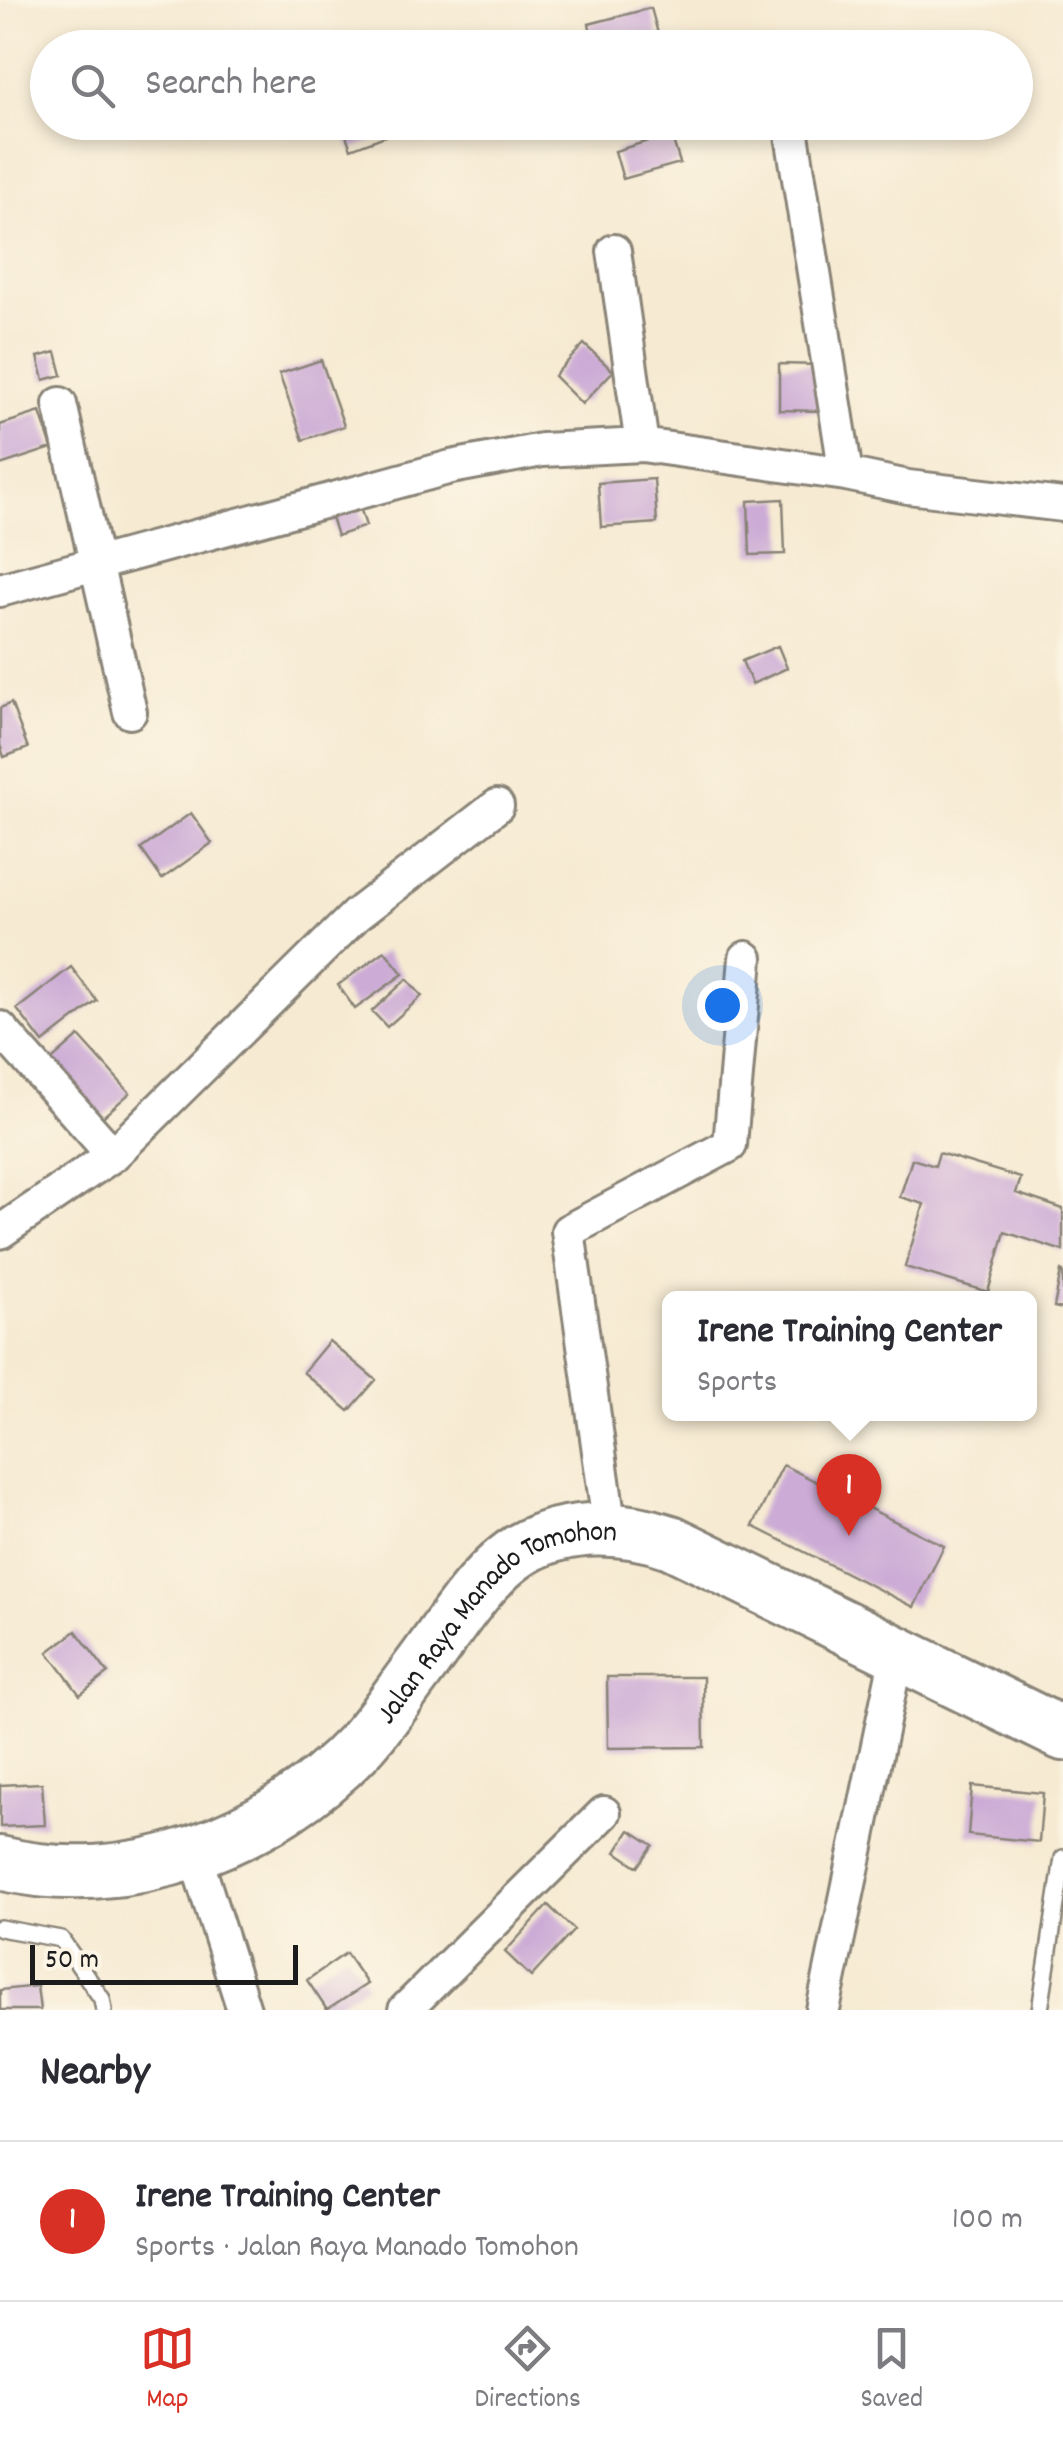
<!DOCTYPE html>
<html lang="en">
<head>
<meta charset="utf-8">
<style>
	:root { --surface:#fff; --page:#f2f2f3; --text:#2b2b33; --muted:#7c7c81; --line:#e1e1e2; --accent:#d93025 }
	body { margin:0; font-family:Dekko,sans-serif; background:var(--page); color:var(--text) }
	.scale { position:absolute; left:30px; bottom:25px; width:268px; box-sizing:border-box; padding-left:10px; border:5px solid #1c1c1c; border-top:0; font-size:28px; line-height:35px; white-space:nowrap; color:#1c1c1c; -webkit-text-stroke:8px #fcf5e5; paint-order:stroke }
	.you { position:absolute; left:722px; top:1005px; width:35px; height:35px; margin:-25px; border:8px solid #fff; border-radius:50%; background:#1a73e8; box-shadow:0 0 0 15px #1a73e833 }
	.badge { display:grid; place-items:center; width:65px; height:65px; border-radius:50%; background:var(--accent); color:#fff; font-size:32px; font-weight:700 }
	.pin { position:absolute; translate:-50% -82px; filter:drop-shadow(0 2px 5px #0008) }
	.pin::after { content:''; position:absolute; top:52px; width:35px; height:30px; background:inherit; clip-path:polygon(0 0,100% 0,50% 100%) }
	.popup { position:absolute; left:662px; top:1291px; width:375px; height:130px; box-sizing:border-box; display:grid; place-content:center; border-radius:15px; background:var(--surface); filter:drop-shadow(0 2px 8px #0005); font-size:32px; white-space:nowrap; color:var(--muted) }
	.popup b { font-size:38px; color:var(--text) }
	.popup::after { content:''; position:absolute; left:50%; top:100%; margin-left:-20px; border:20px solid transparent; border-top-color:var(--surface) }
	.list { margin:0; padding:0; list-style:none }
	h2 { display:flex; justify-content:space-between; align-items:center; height:130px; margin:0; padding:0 40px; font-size:42px }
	h2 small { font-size:32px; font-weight:400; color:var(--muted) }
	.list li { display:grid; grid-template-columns:65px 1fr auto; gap:30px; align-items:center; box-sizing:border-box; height:160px; padding:0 40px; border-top:2px solid var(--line) }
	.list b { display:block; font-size:38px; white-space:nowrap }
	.list p { margin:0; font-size:32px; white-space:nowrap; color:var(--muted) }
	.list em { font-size:32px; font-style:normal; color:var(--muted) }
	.icon { flex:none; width:55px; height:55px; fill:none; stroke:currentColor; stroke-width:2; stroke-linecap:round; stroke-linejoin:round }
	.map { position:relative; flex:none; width:1063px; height:2010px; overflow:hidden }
	.search { position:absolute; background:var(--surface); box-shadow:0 5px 15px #0003; left:30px; right:30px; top:30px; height:110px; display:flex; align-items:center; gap:25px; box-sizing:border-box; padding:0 35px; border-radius:55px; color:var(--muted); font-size:38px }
	.sheet { height:290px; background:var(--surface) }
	nav { display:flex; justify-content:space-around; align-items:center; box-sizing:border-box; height:140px; border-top:2px solid var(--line); background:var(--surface); font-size:28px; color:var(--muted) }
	nav a { display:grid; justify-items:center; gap:5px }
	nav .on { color:var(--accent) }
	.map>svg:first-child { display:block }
</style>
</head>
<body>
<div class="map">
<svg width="1063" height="2010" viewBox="0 0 1063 2010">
	<rect width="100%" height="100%" fill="#fcf5e5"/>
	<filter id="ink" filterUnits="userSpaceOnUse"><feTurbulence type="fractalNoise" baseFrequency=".01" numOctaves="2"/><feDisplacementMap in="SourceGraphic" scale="20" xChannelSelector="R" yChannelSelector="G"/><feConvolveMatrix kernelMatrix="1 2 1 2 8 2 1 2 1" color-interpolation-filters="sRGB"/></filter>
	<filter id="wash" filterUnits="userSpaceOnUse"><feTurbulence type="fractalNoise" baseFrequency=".0048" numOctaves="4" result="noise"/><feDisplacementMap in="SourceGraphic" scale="40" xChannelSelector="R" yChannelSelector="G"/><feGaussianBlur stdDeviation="2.25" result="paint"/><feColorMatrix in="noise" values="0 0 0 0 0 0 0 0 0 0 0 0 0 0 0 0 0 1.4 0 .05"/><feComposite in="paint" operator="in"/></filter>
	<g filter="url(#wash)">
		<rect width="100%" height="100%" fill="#f6ead2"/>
		<g id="blocks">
			<path fill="#ccabd6" d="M651 8 662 48H595L589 24Z
				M341 122H420V123L351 149Z
				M671 134 680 163 623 179 615 151Z
				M584 344 613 371 582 404 554 376Z
				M56 352 62 375 44 380 38 357Z
				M321 360 344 426 303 440 279 374Z
				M779 364 821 365 820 411 779 410Z
				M40 412 52 448 0 465V425Z
				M654 479 657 523 601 527 598 483Z
				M783 499 785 554 750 555 748 501Z
				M358 501 366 526 337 536 329 511Z
				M778 646 787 668 752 684 742 661Z
				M11 703 28 748 4 757 0 745V708Z
				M191 813 212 843 162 879 141 849Z
				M385 951 403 974 355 1009 338 985Z
				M71 967 97 1001 43 1043 17 1009Z
				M407 979 422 996 387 1027 372 1011Z
				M79 1036 130 1093 97 1122 47 1064Z
				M939 1153 1021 1178 1016 1193 1063 1209V1251L1005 1232 988 1292 905 1267 924 1204 900 1197 912 1159 935 1166Z
				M1061 1271 1063 1272V1309L1054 1307Z
				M329 1341 376 1380 349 1411 303 1372Z
				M783 1465 944 1546 914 1607 753 1526Z
				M76 1631 108 1673 80 1695 48 1652Z
				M607 1677H703L704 1747 608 1748Z
				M42 1783 45 1825 0 1827V1785Z
				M972 1786 1043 1793 1039 1842 968 1835Z
				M630 1830 653 1845 638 1867 616 1852Z
				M548 1905 574 1930 531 1977 505 1952Z
				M346 1953 367 1984 327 2010 307 1980Z
				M37 1986 40 2010H0V1990Z"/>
		</g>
	</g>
	<g filter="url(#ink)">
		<use href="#blocks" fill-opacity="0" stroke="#898377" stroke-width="2.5"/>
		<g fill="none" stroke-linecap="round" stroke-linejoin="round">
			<g stroke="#898377" stroke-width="20">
				<path id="service" d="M0 1928 61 1939 102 1999 104 2010
					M1040 2010 1063 1858"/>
			</g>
			<g stroke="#898377" stroke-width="38">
				<path id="minor" d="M790 122 846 474
					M614 251 642 445
					M60 404 130 712
					M0 590 451 467 542 450 642 445 846 474 908 487 1063 505
					M0 1028 113 1155
					M0 1232 113 1155 356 915 497 806
					M610 1530 568 1231 730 1145 746 958
					M194 1852 244 2010
					M405 2010 604 1813
					M823 2010 897 1654"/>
			</g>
			<g stroke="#898377" stroke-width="58">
				<g id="trunk">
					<path id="s1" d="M0 1863C127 1895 270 1841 359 1746 381 1722 400 1693 419 1668 448 1630 482 1572 524 1548 569 1523 624 1526 671 1542L1063 1734"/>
				</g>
			</g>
			<use href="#service" stroke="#fff" stroke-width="15"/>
			<use href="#minor" stroke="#fff" stroke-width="32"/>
			<use href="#trunk" stroke="#fff" stroke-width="52"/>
		</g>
	</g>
	<g text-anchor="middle" stroke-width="9" stroke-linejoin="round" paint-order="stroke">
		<g font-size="30" fill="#1c1c1c" stroke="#fcf5e5">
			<text dy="10" stroke="none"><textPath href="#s1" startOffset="590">Jalan Raya Manado Tomohon</textPath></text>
		</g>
	</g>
</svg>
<div class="scale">50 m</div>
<div class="you"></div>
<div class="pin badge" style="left:849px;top:1536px">1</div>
<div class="popup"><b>Irene Training Center</b>Sports</div>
<div class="search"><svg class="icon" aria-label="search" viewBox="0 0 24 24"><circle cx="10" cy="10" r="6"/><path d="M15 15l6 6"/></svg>Search here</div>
</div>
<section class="sheet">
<h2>Nearby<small></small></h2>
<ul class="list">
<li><span class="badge">1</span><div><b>Irene Training Center</b><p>Sports · Jalan Raya Manado Tomohon</p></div><em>100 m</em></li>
</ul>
</section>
<nav>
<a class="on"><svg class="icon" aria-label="map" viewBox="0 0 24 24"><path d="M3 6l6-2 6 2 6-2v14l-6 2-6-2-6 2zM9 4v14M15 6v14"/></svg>Map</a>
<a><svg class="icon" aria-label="directions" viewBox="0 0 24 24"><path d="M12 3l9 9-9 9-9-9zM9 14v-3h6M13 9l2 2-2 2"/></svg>Directions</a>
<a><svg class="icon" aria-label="saved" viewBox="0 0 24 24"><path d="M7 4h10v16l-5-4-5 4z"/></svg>Saved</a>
</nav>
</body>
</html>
